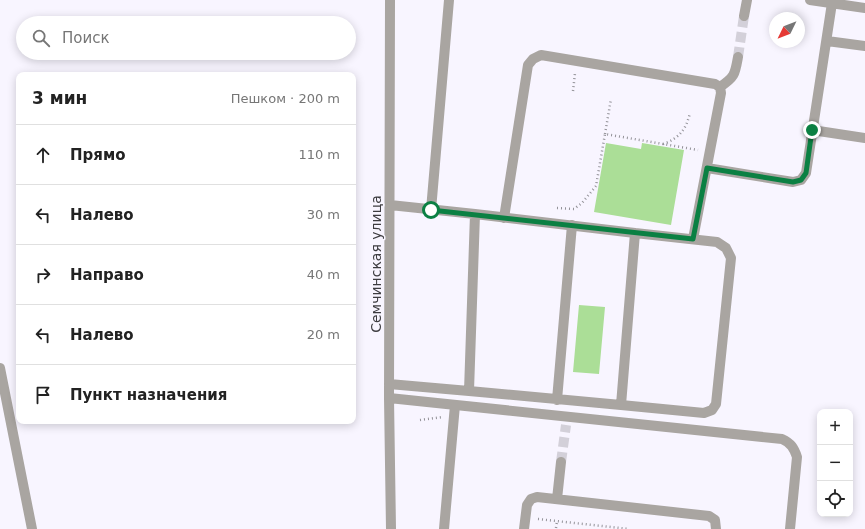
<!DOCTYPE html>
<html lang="ru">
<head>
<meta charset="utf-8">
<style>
	:root { --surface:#fff; --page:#f6f6f6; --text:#222; --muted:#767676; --line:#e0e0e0 }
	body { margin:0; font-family:"DejaVu Sans",sans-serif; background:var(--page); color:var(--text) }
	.controls { position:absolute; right:12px; bottom:12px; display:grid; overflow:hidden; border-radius:8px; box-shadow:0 2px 10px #0003 }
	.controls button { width:36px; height:36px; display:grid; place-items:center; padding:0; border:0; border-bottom:1px solid var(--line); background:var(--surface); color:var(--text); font:20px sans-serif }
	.compass { position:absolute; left:769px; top:12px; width:36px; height:36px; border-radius:50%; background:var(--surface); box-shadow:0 2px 10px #0003; rotate:227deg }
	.stop { position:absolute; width:12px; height:12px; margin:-9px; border:3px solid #0b8043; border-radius:50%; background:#fff }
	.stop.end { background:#0b8043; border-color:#fff; box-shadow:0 1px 4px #0008 }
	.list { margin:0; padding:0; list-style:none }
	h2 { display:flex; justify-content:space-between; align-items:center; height:52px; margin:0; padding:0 16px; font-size:17px }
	h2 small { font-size:13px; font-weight:400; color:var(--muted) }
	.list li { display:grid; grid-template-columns:26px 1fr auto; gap:12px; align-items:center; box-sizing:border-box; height:60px; padding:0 16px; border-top:1px solid var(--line) }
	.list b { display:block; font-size:15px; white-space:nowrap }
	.list em { font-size:13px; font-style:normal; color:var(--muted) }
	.icon { flex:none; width:22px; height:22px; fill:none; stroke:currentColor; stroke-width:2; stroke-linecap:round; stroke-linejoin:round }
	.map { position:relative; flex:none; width:865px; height:529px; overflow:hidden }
	.search { position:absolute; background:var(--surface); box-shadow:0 2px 10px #0003; left:16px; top:16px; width:340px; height:44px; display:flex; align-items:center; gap:10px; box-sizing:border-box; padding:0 14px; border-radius:22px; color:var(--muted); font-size:15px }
	.panel { position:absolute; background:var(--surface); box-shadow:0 2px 10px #0003; left:16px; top:72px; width:340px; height:352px; border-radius:8px }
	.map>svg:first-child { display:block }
</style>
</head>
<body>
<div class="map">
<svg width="865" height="529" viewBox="0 0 865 529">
	<rect width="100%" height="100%" fill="#f8f5ff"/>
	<path fill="#abde97" d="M606 143 641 149 642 143 684 150 671 225 594 212Z
		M579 305 605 307 599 374 573 372Z"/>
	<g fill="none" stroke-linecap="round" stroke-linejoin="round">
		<path stroke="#d3d0d9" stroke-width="10" stroke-dasharray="10 5" stroke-linecap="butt" d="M738 57 744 16
			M561 462 566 425"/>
		<path stroke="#939298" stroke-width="2.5" stroke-dasharray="1 3" stroke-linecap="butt" d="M573 91 575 73
			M605 134 611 99
			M663 144C680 138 686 129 690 113
			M557 208 574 209 582 203 596 186 605 134 698 150
			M420 420 443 417
			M538 519 629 529
			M556 528 557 521"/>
		<path stroke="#a9a5a1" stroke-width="10" d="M390 0 389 398 391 529
			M810 0 865 8
			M744 16 747 0
			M827 41 865 46
			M720 87C735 77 735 74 738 57
			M812 130 865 138
			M707 168 793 182 801 180 806 173 832 3
			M431 210 449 0
			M504 218 528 65 533 59 541 55 715 84 720 87 721 93 693 239
			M0 368 32 529
			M389 384 469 391 475 214 390 205
			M469 391 621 405 635 233 475 214
			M389 398 782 439C791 443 794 448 797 457L790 529
			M557 400 572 225
			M621 405 704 413 712 410 716 404 731 258 726 248 717 242 635 233
			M557 499 561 462
			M444 529 455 405
			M524 529 527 505 531 499 537 497 709 516 715 520 716 529"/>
	</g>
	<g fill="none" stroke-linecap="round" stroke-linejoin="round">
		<path stroke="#0b8043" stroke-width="5" d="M431 210 693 239 707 168 793 182 801 180 806 173 812 130"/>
	</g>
	<g text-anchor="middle" stroke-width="3" stroke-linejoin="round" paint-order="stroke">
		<g font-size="14" fill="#3d3c40" stroke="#f8f5ff">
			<text transform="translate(376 264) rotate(-90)" y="5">Семчинская улица</text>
		</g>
	</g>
</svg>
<div class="controls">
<button>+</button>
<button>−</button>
<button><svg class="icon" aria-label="locate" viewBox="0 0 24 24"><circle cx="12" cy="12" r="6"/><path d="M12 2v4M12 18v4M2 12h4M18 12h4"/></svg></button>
</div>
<svg class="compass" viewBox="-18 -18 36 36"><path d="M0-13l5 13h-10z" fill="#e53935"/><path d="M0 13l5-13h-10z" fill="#767676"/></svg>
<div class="stop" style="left:431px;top:210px"></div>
<div class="stop end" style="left:812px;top:130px"></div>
<div class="search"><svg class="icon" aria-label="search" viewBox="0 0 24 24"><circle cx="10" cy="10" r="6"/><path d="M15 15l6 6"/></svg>Поиск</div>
<section class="panel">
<h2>3 мин<small>Пешком · 200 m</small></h2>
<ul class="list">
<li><svg class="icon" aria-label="ahead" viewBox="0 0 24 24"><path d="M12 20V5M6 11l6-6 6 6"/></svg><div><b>Прямо</b></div><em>110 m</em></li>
<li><svg class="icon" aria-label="left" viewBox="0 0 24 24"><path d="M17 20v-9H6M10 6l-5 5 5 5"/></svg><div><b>Налево</b></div><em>30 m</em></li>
<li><svg class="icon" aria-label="right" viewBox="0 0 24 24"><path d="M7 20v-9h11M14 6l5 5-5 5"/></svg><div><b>Направо</b></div><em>40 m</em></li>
<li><svg class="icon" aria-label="left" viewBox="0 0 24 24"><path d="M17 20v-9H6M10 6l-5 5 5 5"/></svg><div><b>Налево</b></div><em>20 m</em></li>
<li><svg class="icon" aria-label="arrive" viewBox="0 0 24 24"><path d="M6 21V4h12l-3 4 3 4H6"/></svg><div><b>Пункт назначения</b></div></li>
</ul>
</section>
</div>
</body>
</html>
